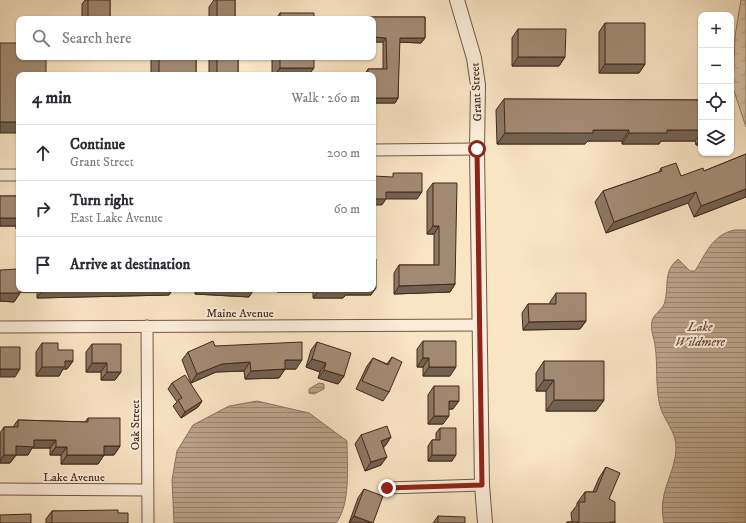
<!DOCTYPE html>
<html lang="en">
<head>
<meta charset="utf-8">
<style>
	:root { --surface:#fff; --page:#f2f2f3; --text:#2b2b33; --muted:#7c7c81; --line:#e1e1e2 }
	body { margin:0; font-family:"IM FELL DW Pica",serif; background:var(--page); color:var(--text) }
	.controls { position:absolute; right:12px; top:12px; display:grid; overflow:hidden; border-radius:8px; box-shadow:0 1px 3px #0004 }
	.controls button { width:36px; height:36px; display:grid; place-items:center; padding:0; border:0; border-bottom:1px solid var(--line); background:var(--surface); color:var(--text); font:20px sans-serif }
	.stop { position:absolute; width:12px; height:12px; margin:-9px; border:3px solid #8f2418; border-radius:50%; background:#fff }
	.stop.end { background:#8f2418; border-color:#fff; box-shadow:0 1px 4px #0008 }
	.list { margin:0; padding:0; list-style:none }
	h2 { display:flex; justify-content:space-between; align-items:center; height:52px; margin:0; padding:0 16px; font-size:17px }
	h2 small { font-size:13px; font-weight:400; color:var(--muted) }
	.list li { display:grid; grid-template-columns:26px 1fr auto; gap:12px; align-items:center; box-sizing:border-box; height:56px; padding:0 16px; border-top:1px solid var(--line) }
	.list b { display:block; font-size:15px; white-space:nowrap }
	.list p { margin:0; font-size:13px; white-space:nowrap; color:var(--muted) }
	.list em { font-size:13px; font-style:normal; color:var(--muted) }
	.icon { flex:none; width:22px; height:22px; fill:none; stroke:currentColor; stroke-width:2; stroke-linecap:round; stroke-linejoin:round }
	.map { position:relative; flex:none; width:746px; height:523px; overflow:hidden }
	.search { position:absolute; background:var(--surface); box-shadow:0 1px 3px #0004; left:16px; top:16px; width:360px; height:44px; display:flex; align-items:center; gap:10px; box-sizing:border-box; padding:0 14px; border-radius:8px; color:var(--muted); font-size:15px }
	.panel { position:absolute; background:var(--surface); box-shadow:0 1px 3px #0004; left:16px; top:72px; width:360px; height:220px; border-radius:8px }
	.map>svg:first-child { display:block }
</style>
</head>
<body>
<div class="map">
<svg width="746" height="523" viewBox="0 0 746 523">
	<defs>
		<pattern id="wetland-marsh" width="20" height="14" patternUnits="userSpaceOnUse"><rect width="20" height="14" fill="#dac4a7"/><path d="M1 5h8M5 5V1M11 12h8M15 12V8" fill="none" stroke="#bca88f"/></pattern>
		<pattern id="water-rules" width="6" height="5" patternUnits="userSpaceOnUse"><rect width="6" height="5" fill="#bba48a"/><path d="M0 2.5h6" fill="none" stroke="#9a8670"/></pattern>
	</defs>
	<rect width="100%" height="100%" fill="#f9e4c4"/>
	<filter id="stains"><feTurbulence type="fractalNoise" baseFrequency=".005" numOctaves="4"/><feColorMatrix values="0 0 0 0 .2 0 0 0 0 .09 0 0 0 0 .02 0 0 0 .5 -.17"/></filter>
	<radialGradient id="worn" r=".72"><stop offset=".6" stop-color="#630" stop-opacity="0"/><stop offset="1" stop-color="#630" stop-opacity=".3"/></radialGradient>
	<path fill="url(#wetland-marsh)" stroke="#8e7660" d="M741 0H746V127L733 88 735 36Z"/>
	<path fill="url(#water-rules)" stroke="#8b725d" d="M735 230H746V523H664C657 492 675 475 676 449 677 432 664 421 660 406 655 386 658 365 655 345 654 337 650 330 652 321 654 313 664 309 665 301 669 284 663 272 678 259L690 271H695C706 253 713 234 735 230Z
		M319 383 324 384V389L314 394 309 393V389Z
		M257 401 309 413 347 441C347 465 351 504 336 523H174L172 480 177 451 193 425 229 406Z"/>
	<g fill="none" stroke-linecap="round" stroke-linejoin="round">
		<g stroke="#705744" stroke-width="13">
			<path id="minor" d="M373 150 477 149
				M0 175H19
				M147 326 148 523
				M0 327 480 325
				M387 488 482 485
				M0 489 148 490"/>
		</g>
		<g stroke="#705744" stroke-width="16">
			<path id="tertiary" d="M457 0 474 58 478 85 477 149 482 485 485 523"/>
		</g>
		<use href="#minor" stroke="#fbedd9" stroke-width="11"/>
		<use href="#tertiary" stroke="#fbedd9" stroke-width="14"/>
	</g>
	<path fill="#8b7762" stroke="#43281a" d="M85 0H110V19H82V4Z
		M214 0H235V19H209V7Z
		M280 13 314 19H276Z
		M361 17H425V38L421 43 399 42 398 98 395 103H373V75H365V74L368 69H383V42H373V19H360Z
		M605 23 645 64 639 73H599V32Z
		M518 29 565 57 559 66H512V38Z
		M151 57H196V75H151Z
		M209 57H238V75H209Z
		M272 57H314L309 75H272Z
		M504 99 701 100V145H696L695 141H661L659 144H622V141H588L585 144H497L496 110Z
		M746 154V197L694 217 688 203 606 233 595 202 603 191 659 172 661 168 681 176 704 171Z
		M433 183 455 284 450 292 394 294V273L399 265H434V234H427V191Z
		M0 196H19V229H16V226H0Z
		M0 270 19 289H173L169 295 37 298V292H20V293L14 302 0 301Z
		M195 289H254L249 297 195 294Z
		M277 289H373L371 295H346L343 298H313V292H277Z
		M556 293 586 321 580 329 523 330 522 313 528 304H550V302Z
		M423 341 450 376H423V367H417V349Z
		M317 342 344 376 338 384 318 378 320 372 306 367 311 350Z
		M42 343 58 350 73 361 67 369H63L59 376H36V352Z
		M92 344 121 372 115 380H101V372H86V352Z
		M215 346 296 369H285L279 378 245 379 244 371 216 372 191 383 182 360 188 352Z
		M392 357 389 392 383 401 356 389 367 366 373 358 387 364Z
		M544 361 604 400 596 411H546V391H536V373Z
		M172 383 202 401 198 407 181 418 173 406 177 402 168 389Z
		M434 386 453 409H449L443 424H428V395Z
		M88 418 120 446 114 455H104L98 464H61V455H50V448H32L28 455H16L10 463H0V433L4 427H13L18 420 85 422Z
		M440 428 452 461H428V446L432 440H436V433Z
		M361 435 391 437 385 446H384L381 465 365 471 355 444Z
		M606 467 609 499 615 522V523H566L567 522H572L571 513 577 505V503L585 492H593L599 478Z
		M364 489 373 523H349L358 498Z
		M52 511 118 513 128 523H46V519Z
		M438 516 465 523H433Z"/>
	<path fill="#716150" stroke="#43281a" d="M373 37 386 38 383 42H373Z
		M400 38H425L421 43 396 42Z
		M518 57H565L559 66H512Z
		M605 64H645L639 73H599Z
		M280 68H314L309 75H275Z
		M373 98H398L395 103H373Z
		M0 122H19V133H0Z
		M593 130H629L622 141H588L585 144H497L505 133Z
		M667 130H701V133L695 141H661L659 144H622L629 133Z
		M701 137V145H696Z
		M746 189V197L694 217 701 206Z
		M386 192H422L417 199H386L382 205H373V199Z
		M696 192 688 203 606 233 614 222Z
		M0 218H19V222L16 226H0Z
		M19 224V229H16Z
		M433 226H439L434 234H427Z
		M455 284 450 292 394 294 399 286Z
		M373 288H376L371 295H346L343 298H313L318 291 347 289H373Z
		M19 289H39L37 292H13Z
		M43 289H173L169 295 37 298Z
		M199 289H254L249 297 195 294Z
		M279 289H315L313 292H277Z
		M0 293H20L14 302 0 301Z
		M586 321 580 329 523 330 529 322Z
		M423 358H429L423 367H417Z
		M312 359 326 363 320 372 306 367Z
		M285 360H302L296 369H279Z
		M65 361H73L67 369H63L59 376H36L42 367Z
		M250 362 244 371 216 372 191 383 197 374 222 364Z
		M92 363H107L101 372H86Z
		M429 367H456L450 376H423Z
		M0 369H20L15 377H0Z
		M285 369 279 378 245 379 251 371Z
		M324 370 344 376 338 384 318 378Z
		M107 372H121L115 380H101Z
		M544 380H554L546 391H536Z
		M554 400H604L596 411H546Z
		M202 401 198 407 181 418 185 412Z
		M449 401H459L453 409H443Z
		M434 416H449L443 424H428Z
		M391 437 385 446 375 449 381 441Z
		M34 440H56L50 448H32L28 455H16L10 463H0V461L4 455 16 446Z
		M104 446H120L114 455H98Z
		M56 447H67L61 455H50Z
		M67 455H104L98 464H61Z
		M432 455H456L452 461H428Z
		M387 457 381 465 365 471 371 462Z
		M354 516 372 523H349Z"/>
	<path fill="#a28a72" stroke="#43281a" d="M88 0H110V19H88Z
		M217 0H235V19H217Z
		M280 13H314V19H280Z
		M361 17H425V38H400L398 98H373V75H368V69H387L386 38 373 37V19H361Z
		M605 23H645V64H605Z
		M518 29H566L565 57H518Z
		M0 43H19V57H46V75H19V122H0Z
		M159 57H196V75H159Z
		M217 57H238V75H217Z
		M280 57H314V68H280Z
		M504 99 701 100V130H667V133H629V130H593V133H505Z
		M746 154V189L701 206 696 192 614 222 603 191 662 171 661 168 676 163 681 176 703 168 704 171Z
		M393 173H422V192H386V199H373V176L393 177Z
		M433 183H457L455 284 399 286V265H439V226H433Z
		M0 196H19V218H0Z
		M373 259H376V288H373Z
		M19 269 20 293H0V270Z
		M318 289H348V291H318Z
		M556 293H586V321L529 322 528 304H556Z
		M213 341 215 346 302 342V360H285V369L251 371 250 362 222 364 197 374 188 352Z
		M423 341H456V367H429V358H423Z
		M317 342 351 353 344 376 324 370 326 363 312 359Z
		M42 343H58V350H73V361H65V367H42Z
		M92 344H121V372H107V363H92Z
		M0 347H20V369H0Z
		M392 357 402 362 389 392 362 381 373 358 388 365Z
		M544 361H604V400H554V380H544Z
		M185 375 202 401 185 412 178 400 182 398 172 383Z
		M434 386H459V401H449V416H434Z
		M88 418H120V446H104V455H67V447H56V440H34V447L16 446V455H4V427H18V420L88 422Z
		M387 426 391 437 381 441 387 457 371 462 361 435Z
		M440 428H456V455H432V440H440Z
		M606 467 620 473 609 499 615 502V522H610V523H567V522H579V502H585V492H596Z
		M364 489 383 496 373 523 354 516Z
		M118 510V513H128V523H52V511Z
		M31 514V523H0V515Z
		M438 516 465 517V523H438Z"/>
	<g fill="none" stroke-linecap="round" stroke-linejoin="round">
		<path stroke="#8f2418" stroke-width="5" d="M387 488 482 485 477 149"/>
	</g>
	<g text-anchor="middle" stroke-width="4" stroke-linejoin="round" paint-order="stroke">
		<g font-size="12" fill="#43281a" stroke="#fbedd9">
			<text transform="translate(476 92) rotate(-93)" y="4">Grant Street</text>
			<text x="240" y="317">Maine Avenue</text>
			<text transform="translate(135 425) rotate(-90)" y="4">Oak Street</text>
			<text x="74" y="481">Lake Avenue</text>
		</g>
		<g font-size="13" font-style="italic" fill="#674d3c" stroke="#fbedd9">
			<text x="700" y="331">Lake<tspan x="700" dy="15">Wildmere</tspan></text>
		</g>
	</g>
	<rect width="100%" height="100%" filter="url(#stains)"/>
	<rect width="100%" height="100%" fill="url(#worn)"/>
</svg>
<div class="controls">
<button>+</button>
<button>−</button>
<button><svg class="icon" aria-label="locate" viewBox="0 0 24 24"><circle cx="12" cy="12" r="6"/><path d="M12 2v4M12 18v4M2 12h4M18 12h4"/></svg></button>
<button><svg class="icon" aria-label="layers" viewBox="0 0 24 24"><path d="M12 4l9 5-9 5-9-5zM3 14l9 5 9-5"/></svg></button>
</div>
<div class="stop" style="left:477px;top:149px"></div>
<div class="stop end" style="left:387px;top:488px"></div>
<div class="search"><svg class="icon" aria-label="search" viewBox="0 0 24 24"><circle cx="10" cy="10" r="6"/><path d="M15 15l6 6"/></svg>Search here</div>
<section class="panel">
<h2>4 min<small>Walk · 260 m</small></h2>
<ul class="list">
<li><svg class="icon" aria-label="ahead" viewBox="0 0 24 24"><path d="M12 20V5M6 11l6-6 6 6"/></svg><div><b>Continue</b><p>Grant Street</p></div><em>200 m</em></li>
<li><svg class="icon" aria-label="right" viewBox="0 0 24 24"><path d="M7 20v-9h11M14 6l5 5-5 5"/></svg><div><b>Turn right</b><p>East Lake Avenue</p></div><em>60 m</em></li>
<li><svg class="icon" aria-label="arrive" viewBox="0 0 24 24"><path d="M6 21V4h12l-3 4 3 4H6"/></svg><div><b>Arrive at destination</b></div></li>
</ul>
</section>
</div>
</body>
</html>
